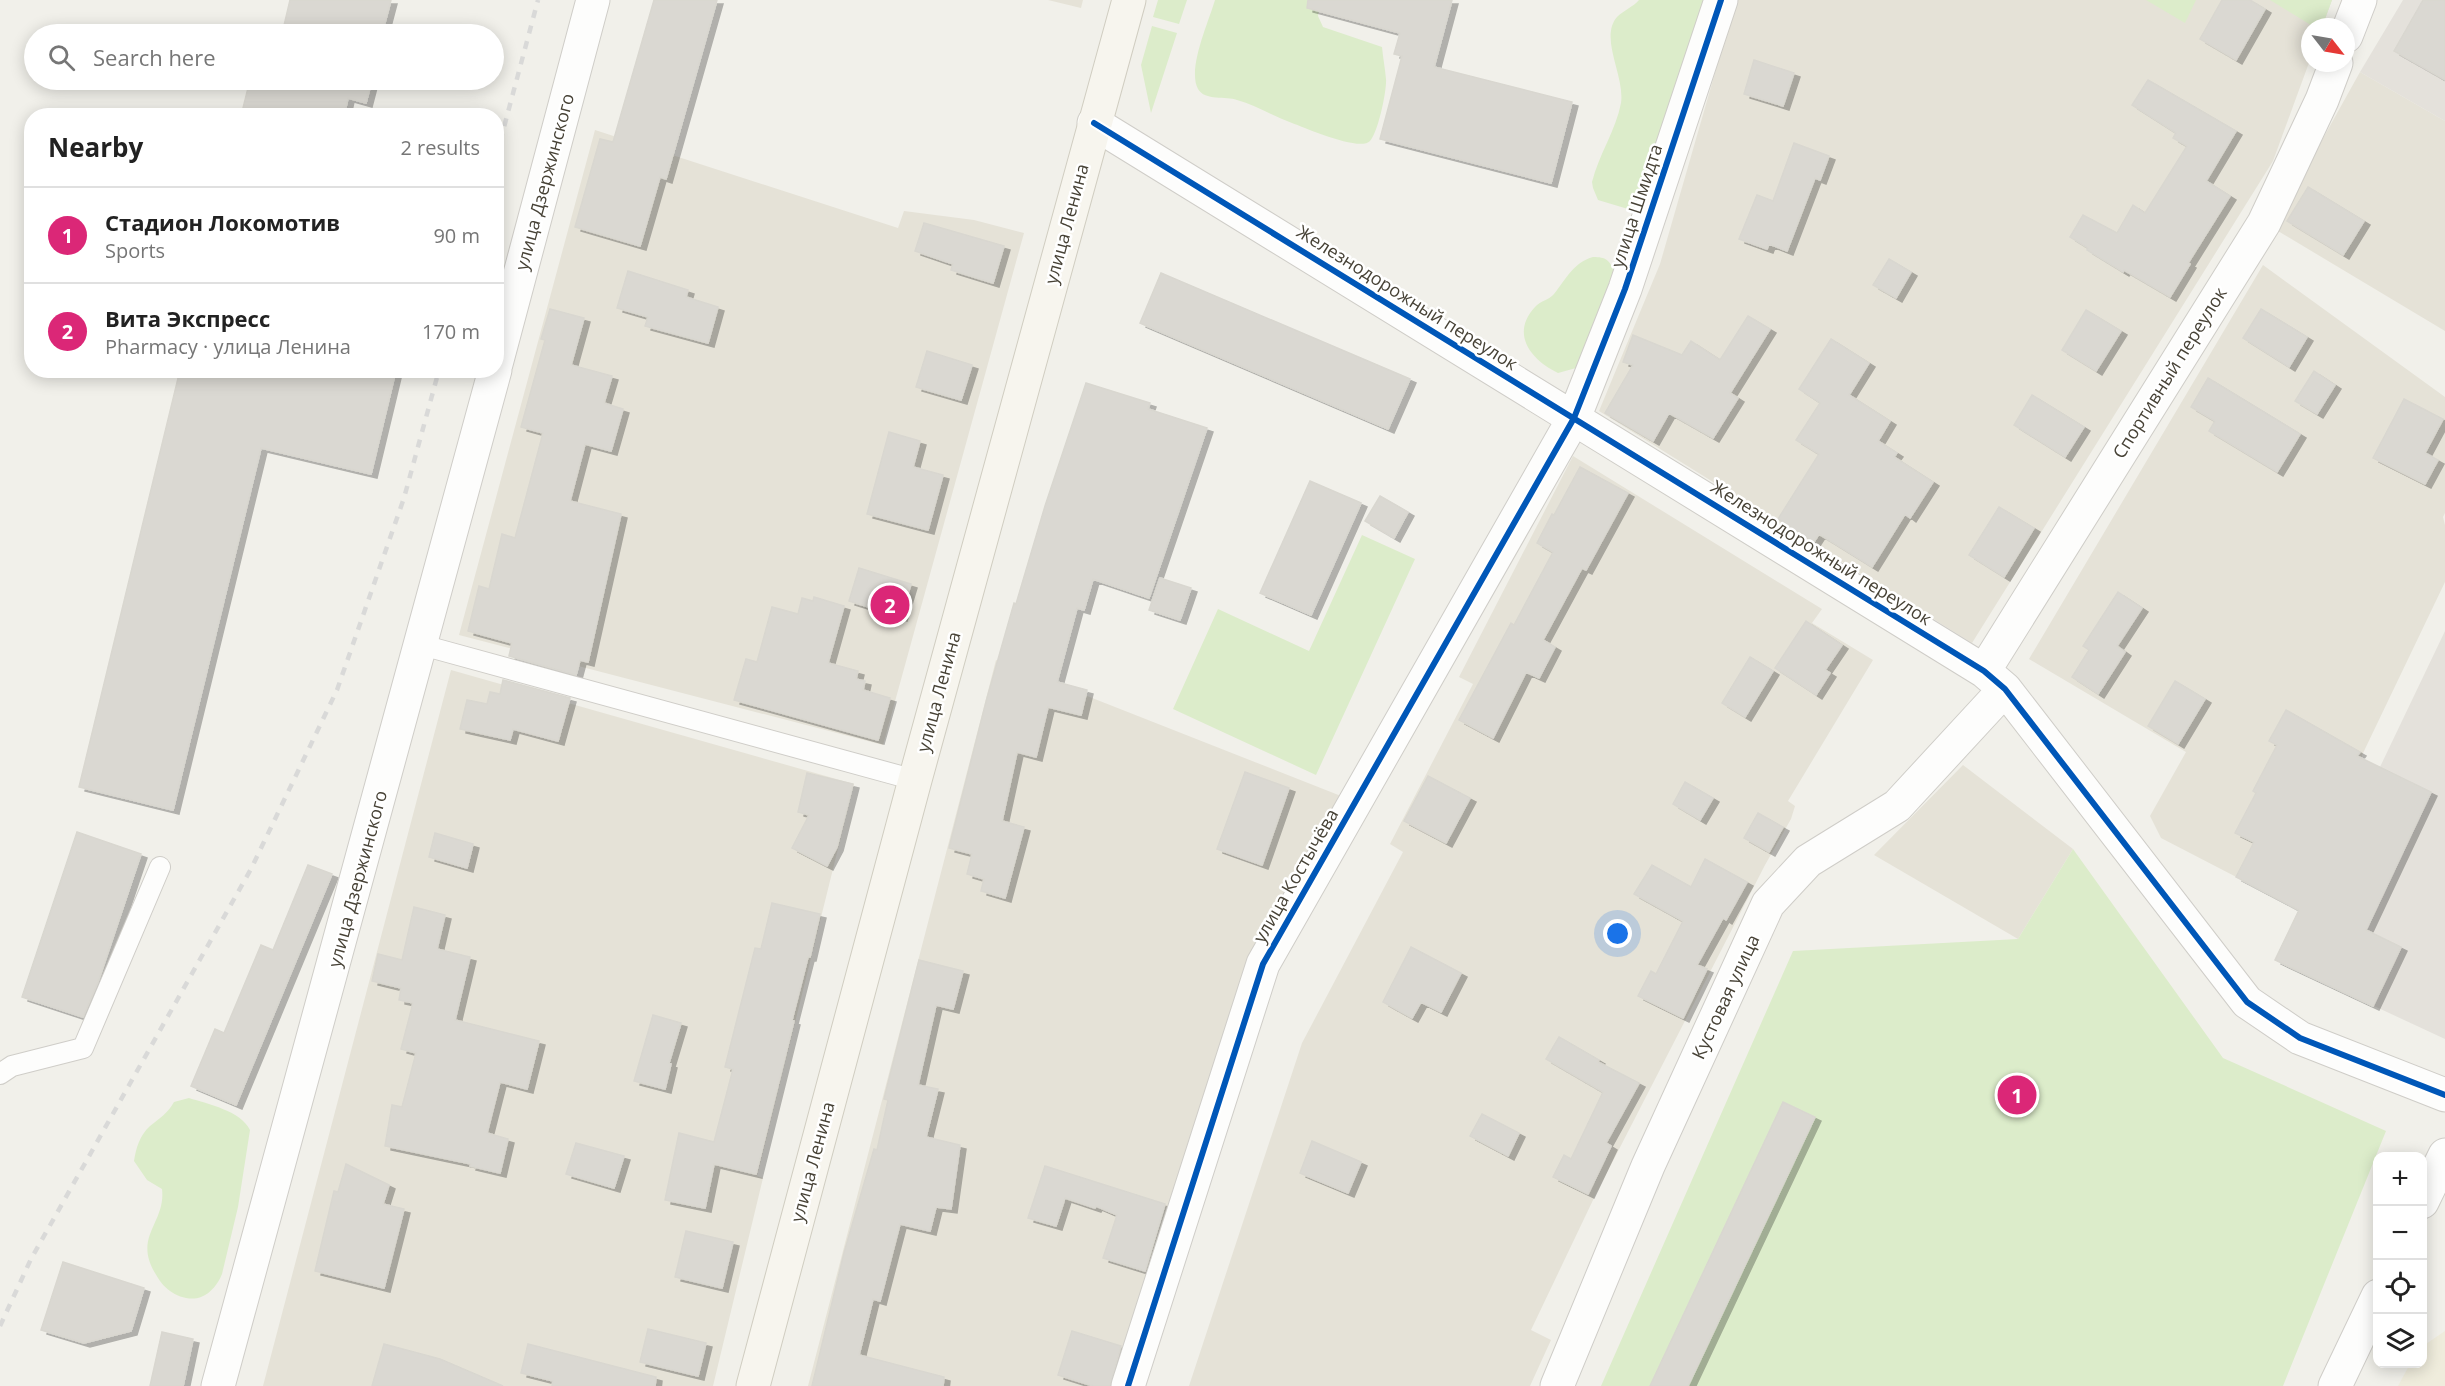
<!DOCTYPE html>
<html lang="en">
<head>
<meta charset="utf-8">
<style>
	:root { --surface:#fff; --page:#f6f6f6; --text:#222; --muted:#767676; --line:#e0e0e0; --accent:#db2777 }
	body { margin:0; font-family:"Open Sans",sans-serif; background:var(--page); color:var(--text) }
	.controls { position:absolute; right:18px; bottom:18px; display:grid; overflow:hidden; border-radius:12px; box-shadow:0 3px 15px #0003 }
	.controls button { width:54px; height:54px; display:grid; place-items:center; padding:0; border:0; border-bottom:2px solid var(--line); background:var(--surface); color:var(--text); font:30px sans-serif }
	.compass { position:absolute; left:2301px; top:18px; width:54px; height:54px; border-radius:50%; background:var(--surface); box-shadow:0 3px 15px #0003; rotate:121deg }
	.you { position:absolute; left:1618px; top:934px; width:21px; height:21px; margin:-15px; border:4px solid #fff; border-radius:50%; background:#1a73e8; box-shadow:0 0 0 9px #1a73e833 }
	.badge { display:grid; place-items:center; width:39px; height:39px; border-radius:50%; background:var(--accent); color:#fff; font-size:20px; font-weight:700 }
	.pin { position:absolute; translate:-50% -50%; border:3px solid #fff; box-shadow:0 2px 6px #0006 }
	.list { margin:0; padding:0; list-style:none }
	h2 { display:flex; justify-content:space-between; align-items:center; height:78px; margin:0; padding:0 24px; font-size:26px }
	h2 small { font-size:20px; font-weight:400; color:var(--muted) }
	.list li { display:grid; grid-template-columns:39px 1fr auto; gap:18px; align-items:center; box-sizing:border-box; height:96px; padding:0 24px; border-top:2px solid var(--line) }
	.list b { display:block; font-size:22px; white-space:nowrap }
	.list p { margin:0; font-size:20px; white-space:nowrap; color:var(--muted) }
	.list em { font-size:20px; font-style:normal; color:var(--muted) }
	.icon { flex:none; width:33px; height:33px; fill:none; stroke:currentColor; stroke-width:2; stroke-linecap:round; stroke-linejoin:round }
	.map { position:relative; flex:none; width:2445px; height:1386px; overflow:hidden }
	.search { position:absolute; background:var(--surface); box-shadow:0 3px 15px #0003; left:24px; top:24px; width:480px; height:66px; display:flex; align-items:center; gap:15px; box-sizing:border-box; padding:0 21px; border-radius:33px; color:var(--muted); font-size:22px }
	.panel { position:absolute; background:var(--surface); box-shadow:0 3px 15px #0003; left:24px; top:108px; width:480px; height:270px; border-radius:24px }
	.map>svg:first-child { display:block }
</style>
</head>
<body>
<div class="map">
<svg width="2445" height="1386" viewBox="0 0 2445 1386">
	<defs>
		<filter id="shadow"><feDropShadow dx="6" dy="4" stdDeviation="0" flood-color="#0004"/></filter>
	</defs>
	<rect width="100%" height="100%" fill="#f1f0ea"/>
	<path fill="#e5e2d7" d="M1048 0H1083L1081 8Z
		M1736 0H2332L2322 27H2310V60L2273 161 1972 643 1599 411 1660 264Z
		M2360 72 2445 121V331L2273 228Z
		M595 130 898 228 904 211 974 220 1024 233 883 745 459 635Z
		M2263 265 2445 397V513L2443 517 2445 525V582L2342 797 2273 896 2161 838 2150 816 2186 752 2029 659Z
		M1573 456 1822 609 1812 623 1873 660 1788 801 1795 806 1791 819 1765 865 1594 1198 1531 1330 1551 1340 1530 1386H1189L1302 1043 1403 852 1390 844 1473 684 1459 677Z
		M996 660 1341 796 1116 1386H808Z
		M451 670 854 784 757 1176 763 1178 713 1386H263Z
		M1963 765 2073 849 2018 939 1874 855Z"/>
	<path fill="#e4e1db" d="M2403 0H2445V121L2360 72Z
		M2445 631V1039L2275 960 2369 762 2380 767Z"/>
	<path fill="#efecdc" d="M2445 1331V1386H2398L2410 1364H2422L2423 1346Z"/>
	<path fill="#dcecca" d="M1158 0H1187L1179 24 1153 17Z
		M1215 0H1320L1318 16 1323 27 1382 47C1383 58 1385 68 1386 79 1387 90 1378 133 1370 141 1360 152 1306 128 1292 123 1273 116 1255 105 1237 100 1226 96 1205 101 1198 89 1187 69 1209 21 1215 0Z
		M1639 0H1712L1635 208 1628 209 1598 200 1593 188 1592 182C1599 154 1616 130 1621 103 1625 76 1599 38 1617 17 1624 10 1633 7 1639 0Z
		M2146 0H2196L2185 23Z
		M2270 0H2332L2322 27H2314Z
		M1152 26 1177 33 1151 113 1141 65Z
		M1593 257C1606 257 1610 260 1614 272L1581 360 1576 368 1558 373C1531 360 1510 334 1535 307 1540 301 1549 300 1554 294 1566 279 1574 262 1593 257Z
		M1362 535 1415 559 1316 775 1173 709 1218 609 1309 651Z
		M2073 849 2223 1058 2386 1131 2283 1386H1601L1793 951 2018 939Z
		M189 1098C208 1104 241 1111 250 1130L238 1207 222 1274C218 1284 211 1293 201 1297 191 1301 178 1297 170 1291 163 1286 159 1280 155 1273 133 1236 166 1223 162 1189L147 1180 134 1161C136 1148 140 1135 150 1126 160 1118 167 1114 174 1102Z"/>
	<path fill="#dad8d2" stroke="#d9d7d0" stroke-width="1.5" filter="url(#shadow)" d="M290 0H391L382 34H282Z
		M654 0H717L666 179 660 177 640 246 575 227 600 139 613 142Z
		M1308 0H1452L1434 67 1572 102 1551 183 1380 139 1402 56 1394 54 1400 33 1307 8Z
		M2222 0H2250L2265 9 2236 60 2200 39Z
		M2423 0H2445V80L2394 51Z
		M1754 60 1794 73 1783 106 1744 94Z
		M250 80H372L366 103 348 98 344 116H241Z
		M2148 80 2236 131 2206 181 2230 196 2188 263 2190 264 2170 297 2124 270 2123 272 2087 250 2088 248 2070 237 2083 215 2117 233 2133 205 2145 213 2187 146 2173 138 2176 133 2132 105Z
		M1794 143 1829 156 1820 180 1815 178 1787 251 1769 244 1767 249 1739 239 1757 195 1773 201Z
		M2308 187 2364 221 2343 255 2287 221Z
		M924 223 1004 246 993 283 951 270 953 264 915 251Z
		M1889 259 1911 272 1896 298 1873 285Z
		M628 271 688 290 686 297 718 307 708 343 645 326 648 317 617 308Z
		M1161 273 1410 379 1388 429 1140 323Z
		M550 309 584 318 571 365 612 376 604 403 623 409 611 451 585 444 570 501 621 514 588 662 580 660 576 675 509 656 512 643 468 631 479 586 489 589 502 534 515 538 543 433 521 427 545 340 541 339Z
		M2261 309 2307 337 2289 367 2243 338Z
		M2086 310 2121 331 2096 371 2062 350Z
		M1748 316 1770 329 1730 393 1738 398 1713 438 1669 413 1653 441 1605 413 1633 365 1623 362 1633 335 1682 355 1691 341 1720 360Z
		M1831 339 1869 363 1849 395 1890 421 1878 441 1897 453 1894 457 1933 482 1910 518 1905 514 1872 567 1819 534 1814 542 1778 519 1819 454 1796 440 1820 403 1799 389Z
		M927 351 972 365 961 400 916 387Z
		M180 370H396L371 474 261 448 173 810 79 787Z
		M2314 371 2335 385 2317 414 2295 401Z
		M2208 378 2300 434 2277 472 2209 431 2215 421 2191 407Z
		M1086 383 1150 403 1148 409 1207 428 1149 598 1093 579 1084 610 1077 608 1057 682 1087 690 1081 715 1048 707 1036 757 1017 752 1002 821 1024 827 1005 898 981 891 984 879 967 874 972 854 949 848 987 698 1014 603 1016 604 1045 506Z
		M2032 395 2084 427 2065 457 2014 425Z
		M2404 399 2443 419 2425 453 2438 460 2425 484 2373 458Z
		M889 432 920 441 913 467 943 475 928 530 867 514Z
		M1580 467 1628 493 1586 570 1582 568 1543 640 1555 647 1539 678 1526 672 1493 738 1459 720 1511 623 1514 625 1553 552 1537 543 1552 514 1554 515Z
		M1310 481 1361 503 1311 615 1260 593Z
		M1380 496 1408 512 1394 538 1365 521Z
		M1999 507 2034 528 2004 577 1969 555Z
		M859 568 911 584 901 617 849 601Z
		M1160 578 1191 588 1180 620 1149 610Z
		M2118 592 2142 608 2117 646 2125 652 2098 694 2072 677 2089 650 2083 646Z
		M814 597 844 606 828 663 858 671 856 679 865 681 863 690 890 698 878 740 734 700 746 659 757 662 772 607 798 614 802 598 813 601Z
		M1806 621 1842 645 1825 670 1830 673 1816 695 1775 668Z
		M1750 657 1773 671 1745 717 1722 703Z
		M503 680 570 698 558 741 513 729 510 740 460 729 467 700 487 704 490 692 500 694Z
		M2175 681 2205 699 2178 744 2148 726Z
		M2286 710 2360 752 2357 756 2431 792 2366 930 2401 947 2373 1006 2275 960 2299 910 2236 877 2254 842 2235 833 2256 793 2253 791 2277 745 2269 741Z
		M1245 772 1289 788 1262 865 1217 849Z
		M807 773 853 784 837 847 827 866 792 848 809 815 798 812Z
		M1428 776 1470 798 1446 843 1404 821Z
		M1685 782 1713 798 1700 820 1673 804Z
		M1758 813 1783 827 1769 852 1744 838Z
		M77 832 141 854 98 982 83 1017 22 997Z
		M435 833 473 844 467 868 429 857Z
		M1705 859 1747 882 1726 920 1723 918 1697 965 1707 969 1683 1018 1638 996 1651 971 1656 974 1683 921 1634 894 1652 865 1691 887Z
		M308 865 332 874 236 1105 191 1086 215 1029 224 1033 261 945 273 950Z
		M772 903 820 914 810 957H808L792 1020 794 1021 756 1174 714 1164 705 1208 665 1200 679 1133 714 1142 733 1069 725 1067 755 948 761 949Z
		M414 907 445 915 437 949 470 957 455 1020 539 1041 527 1089 500 1082 487 1133 508 1139 500 1173 470 1166 471 1164 385 1146 392 1105 402 1107 416 1053 401 1049 413 1003 399 1000 401 988 372 981 378 954 402 960Z
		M1411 947 1461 973 1441 1012 1421 1002 1412 1018 1383 1002Z
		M919 960 963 971 953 1009 936 1005 918 1085 938 1089 926 1137 960 1145 951 1209 936 1207 930 1231 900 1224 880 1301 873 1299 859 1355 944 1377 943 1386H812L844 1253 874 1149 877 1150 888 1100 884 1099Z
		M653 1015 681 1023 669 1063 671 1064 665 1089 634 1081Z
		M1559 1037 1599 1060 1598 1062 1639 1083 1606 1143 1611 1146 1588 1194 1553 1177 1564 1155 1571 1159 1603 1092 1546 1059Z
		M1783 1102 1815 1117 1688 1386H1650Z
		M1482 1114 1519 1133 1508 1156 1470 1136Z
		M1312 1141 1361 1162 1348 1193 1300 1173Z
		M576 1143 624 1156 614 1188 566 1174Z
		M346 1164 389 1185 383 1204 404 1209 384 1288 315 1271 334 1191 338 1192Z
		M1045 1166 1165 1204 1145 1271 1103 1258 1117 1215 1096 1206 1095 1208 1065 1198 1056 1226 1028 1218Z
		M686 1231 733 1242 722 1288 675 1277Z
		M63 1262 144 1288 131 1331 84 1343 41 1330Z
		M648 1329 706 1343 698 1376 640 1362Z
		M1072 1331 1121 1346 1110 1386H1093L1058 1375Z
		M162 1332 193 1339 183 1386H150Z
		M384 1344 440 1359 503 1386H372Z
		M528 1344 656 1377 655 1386H552L553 1381 521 1373Z"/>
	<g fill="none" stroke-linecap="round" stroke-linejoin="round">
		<g stroke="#cfcdc8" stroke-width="22">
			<path id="service" d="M422 645 915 780
				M0 1074 12 1066 83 1048 160 867"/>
		</g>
		<g stroke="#cfcdc8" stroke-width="35">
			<path id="minor" d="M2346 36 2360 0
				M1094 123 1984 671 2005 689 2247 1002 2300 1038 2445 1095
				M496 364 593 0
				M1984 671 2264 223 2322 100 2336 63
				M2422 1202 2445 1155
				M218 1386 495 370
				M1128 1386 1263 964 1574 418 1625 289 1721 0
				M1557 1386 1648 1166 1768 904 1808 861 1897 806 2005 689
				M2335 1386 2378 1296"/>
		</g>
		<g stroke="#d0cdc1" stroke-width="35">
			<path id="secondary" d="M753 1386 915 780 1129 0"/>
		</g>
		<use href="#service" stroke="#fdfdfc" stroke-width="20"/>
		<use href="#minor" stroke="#fdfdfc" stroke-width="33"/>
		<use href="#secondary" stroke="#f7f5ee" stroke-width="33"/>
		<path stroke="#d9d9d8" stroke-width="4.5" stroke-dasharray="8 8" stroke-linecap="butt" d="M496 157 538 0
			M0 1326 31 1259 251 869 337 690 404 498 439 370"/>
		<g stroke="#fff" stroke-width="10">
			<path id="cycleway" d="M1094 123 1984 671 2005 689 2247 1002 2300 1038 2445 1095
				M1128 1386 1263 964 1574 418 1625 289 1721 0"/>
		</g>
		<use href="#cycleway" stroke="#0057b8" stroke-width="6"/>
	</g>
	<g text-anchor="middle" stroke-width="5" stroke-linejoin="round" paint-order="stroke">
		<g font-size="18" fill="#474236" stroke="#fff">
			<text transform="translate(545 182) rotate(-75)" y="6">улица Дзержинского</text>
			<text transform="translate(1637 206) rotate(-72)" y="6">улица Шмидта</text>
			<text transform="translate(1067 224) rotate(-75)" y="6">улица Ленина</text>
			<text transform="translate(1407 298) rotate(32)" y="6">Железнодорожный переулок</text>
			<text transform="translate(2170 373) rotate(-58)" y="6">Спортивный переулок</text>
			<text transform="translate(1821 553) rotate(32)" y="6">Железнодорожный переулок</text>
			<text transform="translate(939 692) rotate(-75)" y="6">улица Ленина</text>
			<text transform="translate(1296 876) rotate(-60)" y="6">улица Костычёва</text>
			<text transform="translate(358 879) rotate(-75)" y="6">улица Дзержинского</text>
			<text transform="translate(1726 997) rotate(-65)" y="6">Кустовая улица</text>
			<text transform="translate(813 1162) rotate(-75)" y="6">улица Ленина</text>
		</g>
	</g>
</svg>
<div class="controls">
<button>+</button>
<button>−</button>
<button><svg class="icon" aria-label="locate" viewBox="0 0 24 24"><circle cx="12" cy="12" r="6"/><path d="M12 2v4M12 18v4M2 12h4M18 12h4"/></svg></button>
<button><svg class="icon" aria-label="layers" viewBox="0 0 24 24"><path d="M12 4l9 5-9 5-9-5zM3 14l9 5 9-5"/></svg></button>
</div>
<svg class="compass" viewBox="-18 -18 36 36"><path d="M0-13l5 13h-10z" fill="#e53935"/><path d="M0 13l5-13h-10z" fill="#767676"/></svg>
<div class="you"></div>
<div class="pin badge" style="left:2017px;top:1095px">1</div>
<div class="pin badge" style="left:890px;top:605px">2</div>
<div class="search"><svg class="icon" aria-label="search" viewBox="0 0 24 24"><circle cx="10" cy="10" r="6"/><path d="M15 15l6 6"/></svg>Search here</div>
<section class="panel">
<h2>Nearby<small>2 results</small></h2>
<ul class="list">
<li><span class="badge">1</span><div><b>Стадион Локомотив</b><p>Sports</p></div><em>90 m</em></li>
<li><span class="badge">2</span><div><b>Вита Экспресс</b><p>Pharmacy · улица Ленина</p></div><em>170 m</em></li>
</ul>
</section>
</div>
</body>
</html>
